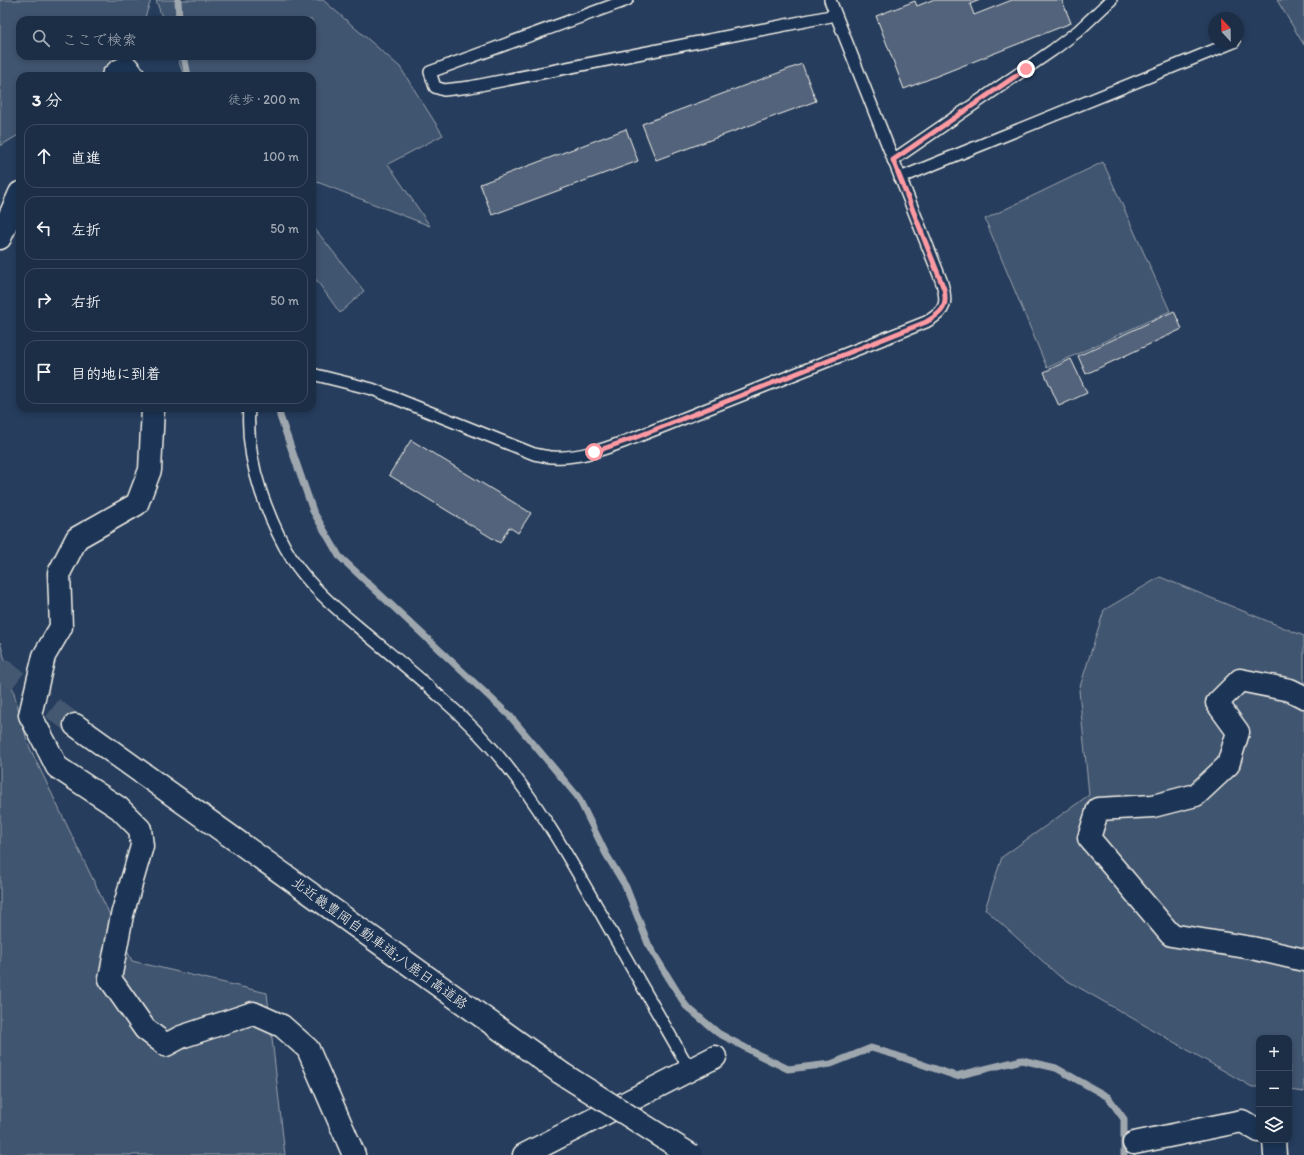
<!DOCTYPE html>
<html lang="ja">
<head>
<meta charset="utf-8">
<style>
	:root { --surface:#1c2e46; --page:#25364d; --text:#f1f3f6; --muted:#a0a8b3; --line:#3a4a5f }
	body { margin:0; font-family:Itim,"Klee One",sans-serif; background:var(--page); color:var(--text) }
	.controls { position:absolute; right:12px; bottom:12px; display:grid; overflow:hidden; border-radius:8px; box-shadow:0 2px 6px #0003 }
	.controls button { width:36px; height:36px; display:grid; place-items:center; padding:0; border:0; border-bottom:1px solid var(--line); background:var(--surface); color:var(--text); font:20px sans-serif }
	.compass { position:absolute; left:1208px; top:12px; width:36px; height:36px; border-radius:50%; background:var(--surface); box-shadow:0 2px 6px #0003; rotate:338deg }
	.stop { position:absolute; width:12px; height:12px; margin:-9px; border:3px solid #ff9aa2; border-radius:50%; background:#fff }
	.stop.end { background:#ff9aa2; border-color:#fff; box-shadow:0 1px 4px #0008 }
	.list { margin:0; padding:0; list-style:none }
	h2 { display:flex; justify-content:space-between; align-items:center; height:52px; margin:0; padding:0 16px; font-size:17px }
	h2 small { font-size:13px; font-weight:400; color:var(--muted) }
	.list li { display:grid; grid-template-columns:26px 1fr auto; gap:12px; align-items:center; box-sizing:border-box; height:64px; margin:0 8px 8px; padding:0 8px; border:1px solid var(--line); border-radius:12px }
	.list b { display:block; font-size:15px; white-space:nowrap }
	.list em { font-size:13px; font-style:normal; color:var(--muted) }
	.icon { flex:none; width:22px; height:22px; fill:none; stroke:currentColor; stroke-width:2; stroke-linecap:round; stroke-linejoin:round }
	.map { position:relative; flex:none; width:1304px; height:1155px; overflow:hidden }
	.search { position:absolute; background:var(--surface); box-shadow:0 2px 6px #0003; left:16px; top:16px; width:300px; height:44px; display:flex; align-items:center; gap:10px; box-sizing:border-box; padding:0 14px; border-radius:12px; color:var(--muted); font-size:15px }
	.panel { position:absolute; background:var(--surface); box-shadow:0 2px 6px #0003; left:16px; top:72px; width:300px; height:340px; border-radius:12px }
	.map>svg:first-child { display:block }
</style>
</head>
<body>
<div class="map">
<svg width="1304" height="1155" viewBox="0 0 1304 1155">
	<rect width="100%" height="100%" fill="#263d5d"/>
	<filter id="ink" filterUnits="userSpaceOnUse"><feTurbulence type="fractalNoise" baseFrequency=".025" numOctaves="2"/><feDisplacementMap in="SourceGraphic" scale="8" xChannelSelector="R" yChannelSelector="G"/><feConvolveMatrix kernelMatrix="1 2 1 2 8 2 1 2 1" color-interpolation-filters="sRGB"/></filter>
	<g filter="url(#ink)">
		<path fill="#40546f" stroke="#9aa2ac" d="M0 0H151L144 20H20V56H130L127 67 112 76H20V134L0 146Z
			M156 0H323L400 67 443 135 388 164 430 226 312 180V76H184L177 56H312V20H163Z
			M1277 0H1304V45Z
			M1103 162 1170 311 1047 368 985 219Z
			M312 225 364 291 340 313 312 274Z
			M1160 577 1304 636V1092L1289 1090V1038H1259V1087H1252L1059 976 985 909 1002 857 1089 795 1079 690 1104 610Z
			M0 642 28 744 132 961 267 993 285 1155H0Z"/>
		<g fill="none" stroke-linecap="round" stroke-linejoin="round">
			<path stroke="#9fa7ae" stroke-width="7" d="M178 0 179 20
				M184 56 188 76
				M279 408 280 416 313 511 339 556 510 716 578 797 606 854 626 887 649 946 686 1006 718 1033 759 1055 788 1069 831 1064 871 1048 895 1055 956 1076 1022 1060 1056 1068 1108 1097 1124 1119V1155"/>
		</g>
		<path fill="#52647b" stroke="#f4f1e8" d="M932 0H980L970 4 974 15 1012 0H1062L1071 23 904 89 876 16 915 1 917 6Z
			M802 64 816 101 656 160 642 124Z
			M626 129 638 161 492 215 480 184Z
			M1174 311 1182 329 1086 374 1078 356Z
			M1071 359 1087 393 1059 406 1044 372Z
			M411 440 531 513 518 533 509 527 500 543 389 475Z"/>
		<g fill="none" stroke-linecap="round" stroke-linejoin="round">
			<path stroke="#455872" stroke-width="22" stroke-dasharray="22 11" stroke-linecap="butt" d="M0 668 75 725"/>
			<g stroke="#f4f1e8" stroke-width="14">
				<path id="service" d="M627 0 430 72 435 87 444 90 470 87 836 15
					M893 160 1053 50 1078 31 1111 0
					M900 178 1234 42
					M312 374 372 389 534 454C540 455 547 457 553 457 581 459 609 447 634 438L926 322C947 311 948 302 941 280L830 0
					M249 408C247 437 252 465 261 492 269 515 279 539 292 559 309 585 333 606 357 626 384 649 412 671 438 695 468 721 496 750 519 782 549 822 574 867 599 910 629 964 660 1017 690 1070"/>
			</g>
			<g stroke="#f4f1e8" stroke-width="25">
				<path id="minor" d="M113 76 118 71 127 67 134 76
					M0 238 20 193
					M153 408 150 470 137 504 77 538 59 573 61 627 44 656 30 715 46 745 57 767 119 808 140 829 142 846 122 915 110 979 145 1029 166 1045 181 1037 253 1013 282 1026 308 1049 354 1155
					M1304 697 1290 690 1240 680 1217 703 1238 732 1228 765 1196 795 1153 806 1098 809 1089 838 1171 935 1252 948 1304 960
					M1274 1140 1275 1155
					M1134 1143 1242 1121 1259 1131
					M524 1155 715 1057"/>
			</g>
			<g stroke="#f4f1e8" stroke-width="25">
				<path id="motorway" d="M75 725 561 1073"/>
			</g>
			<use href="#service" stroke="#1d3557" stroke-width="11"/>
			<use href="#minor" stroke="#1d3557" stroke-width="22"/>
			<use href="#motorway" stroke="#1d3557" stroke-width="22"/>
			<g stroke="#f4f1e8" stroke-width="25" stroke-linecap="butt">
				<path id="motorway-bridge" d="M561 1073 691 1155"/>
			</g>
			<use href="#motorway-bridge" stroke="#1d3557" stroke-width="22"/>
		</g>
	</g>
	<g fill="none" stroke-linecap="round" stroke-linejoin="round" filter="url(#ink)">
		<path stroke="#ff9aa2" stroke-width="5" d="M594 452 634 438 926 322C942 313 948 307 944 289L893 160 1026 69"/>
	</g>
	<g text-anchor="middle" stroke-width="3.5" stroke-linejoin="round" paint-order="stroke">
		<g font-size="14" fill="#f4f1e8" stroke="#1d3557">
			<text transform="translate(380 943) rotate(36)" y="5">北近畿豊岡自動車道;八鹿日高道路</text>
		</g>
	</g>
</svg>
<div class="controls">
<button>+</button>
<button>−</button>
<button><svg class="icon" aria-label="layers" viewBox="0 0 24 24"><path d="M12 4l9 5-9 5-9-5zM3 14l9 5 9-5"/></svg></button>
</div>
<svg class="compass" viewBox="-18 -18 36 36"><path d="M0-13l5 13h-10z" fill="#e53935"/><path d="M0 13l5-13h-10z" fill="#a0a8b3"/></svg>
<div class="stop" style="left:594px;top:452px"></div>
<div class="stop end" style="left:1026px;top:69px"></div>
<div class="search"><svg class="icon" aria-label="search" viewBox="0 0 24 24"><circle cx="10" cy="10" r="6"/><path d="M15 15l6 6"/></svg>ここで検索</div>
<section class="panel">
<h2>3 分<small>徒歩 · 200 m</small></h2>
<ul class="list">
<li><svg class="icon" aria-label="ahead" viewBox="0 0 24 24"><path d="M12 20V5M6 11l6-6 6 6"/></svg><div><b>直進</b></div><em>100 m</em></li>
<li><svg class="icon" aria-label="left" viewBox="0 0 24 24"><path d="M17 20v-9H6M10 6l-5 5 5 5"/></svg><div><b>左折</b></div><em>50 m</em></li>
<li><svg class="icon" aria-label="right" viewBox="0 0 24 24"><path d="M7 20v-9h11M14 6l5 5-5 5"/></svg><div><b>右折</b></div><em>50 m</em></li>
<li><svg class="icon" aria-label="arrive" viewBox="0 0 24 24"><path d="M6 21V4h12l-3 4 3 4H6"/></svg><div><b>目的地に到着</b></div></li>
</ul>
</section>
</div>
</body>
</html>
